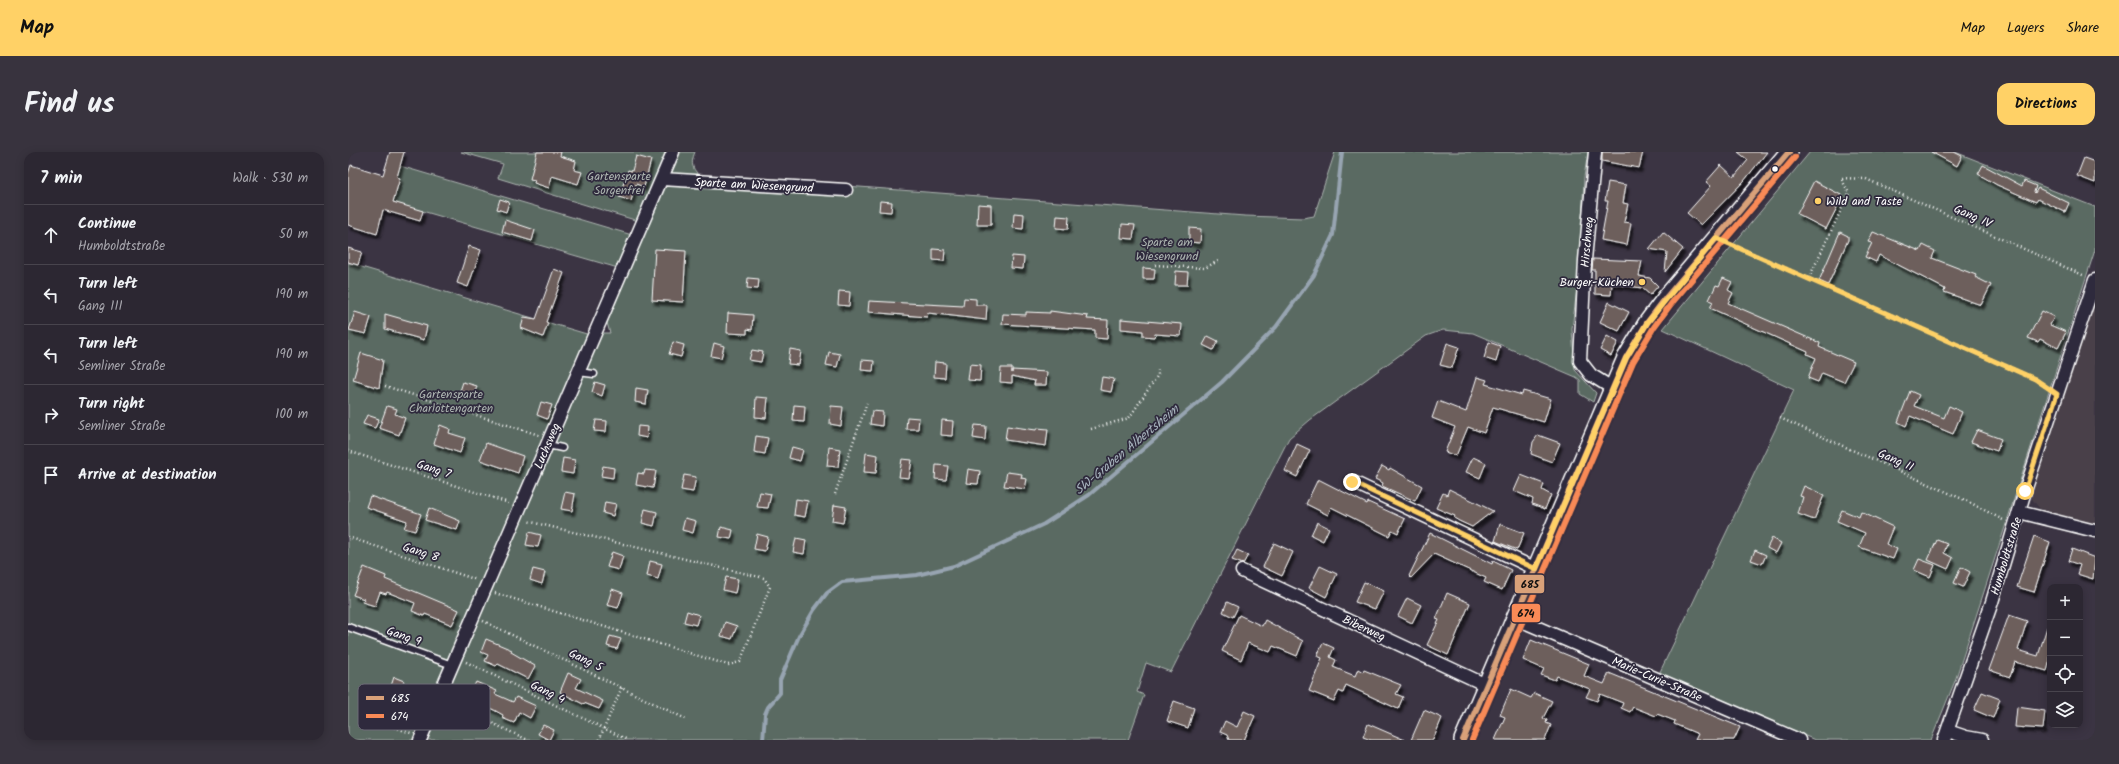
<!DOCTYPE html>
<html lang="en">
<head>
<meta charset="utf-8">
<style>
	:root { --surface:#2c2732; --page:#38333e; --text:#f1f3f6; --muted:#a6a5ac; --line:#48444d; --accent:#ffd166 }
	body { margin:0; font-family:Kalam,sans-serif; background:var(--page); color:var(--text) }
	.controls { position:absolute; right:12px; bottom:12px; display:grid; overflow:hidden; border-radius:8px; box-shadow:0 2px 10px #0003 }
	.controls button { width:36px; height:36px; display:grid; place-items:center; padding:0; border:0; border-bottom:1px solid var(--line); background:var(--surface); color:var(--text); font:20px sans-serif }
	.stop { position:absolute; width:12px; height:12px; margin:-9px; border:3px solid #ffd166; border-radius:50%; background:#fff }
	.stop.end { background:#ffd166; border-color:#fff; box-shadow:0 1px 4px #0008 }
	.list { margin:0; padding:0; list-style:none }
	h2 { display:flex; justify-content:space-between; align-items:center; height:52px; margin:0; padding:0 16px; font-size:17px }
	h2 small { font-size:13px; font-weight:400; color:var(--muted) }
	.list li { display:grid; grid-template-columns:26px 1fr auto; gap:12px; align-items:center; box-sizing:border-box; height:60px; padding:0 16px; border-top:1px solid var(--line) }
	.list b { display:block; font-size:15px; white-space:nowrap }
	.list p { margin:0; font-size:13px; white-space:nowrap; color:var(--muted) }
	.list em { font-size:13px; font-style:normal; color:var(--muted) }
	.icon { flex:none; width:22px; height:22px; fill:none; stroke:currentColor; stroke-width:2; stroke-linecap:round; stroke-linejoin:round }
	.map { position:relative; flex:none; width:1747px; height:588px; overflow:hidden; border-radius:12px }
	header { display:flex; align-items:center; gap:24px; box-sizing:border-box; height:56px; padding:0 20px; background:var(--accent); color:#111 }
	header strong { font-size:19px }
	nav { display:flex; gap:22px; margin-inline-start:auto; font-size:14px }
	.intro { display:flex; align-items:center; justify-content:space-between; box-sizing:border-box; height:96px; padding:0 24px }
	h1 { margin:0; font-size:28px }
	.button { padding:10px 18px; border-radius:12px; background:var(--accent); color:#111; font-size:14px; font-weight:700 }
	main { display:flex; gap:24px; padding:0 24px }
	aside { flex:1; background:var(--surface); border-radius:12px; box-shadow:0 2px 10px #0003 }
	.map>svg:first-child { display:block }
</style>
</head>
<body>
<header>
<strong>Map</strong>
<nav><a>Map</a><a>Layers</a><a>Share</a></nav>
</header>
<div class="intro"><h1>Find us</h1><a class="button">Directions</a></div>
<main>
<aside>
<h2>7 min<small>Walk · 530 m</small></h2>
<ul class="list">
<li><svg class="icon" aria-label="ahead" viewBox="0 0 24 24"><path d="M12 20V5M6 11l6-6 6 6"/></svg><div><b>Continue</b><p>Humboldtstraße</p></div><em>50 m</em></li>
<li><svg class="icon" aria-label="left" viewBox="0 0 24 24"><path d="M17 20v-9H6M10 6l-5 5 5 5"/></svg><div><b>Turn left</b><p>Gang III</p></div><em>190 m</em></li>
<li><svg class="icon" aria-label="left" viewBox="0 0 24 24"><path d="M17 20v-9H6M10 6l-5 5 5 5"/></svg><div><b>Turn left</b><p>Semliner Straße</p></div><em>190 m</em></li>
<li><svg class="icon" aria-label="right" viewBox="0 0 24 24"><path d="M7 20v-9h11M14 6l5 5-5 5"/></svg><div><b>Turn right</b><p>Semliner Straße</p></div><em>100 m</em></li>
<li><svg class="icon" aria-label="arrive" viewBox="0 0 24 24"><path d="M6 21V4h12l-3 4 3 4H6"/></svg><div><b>Arrive at destination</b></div></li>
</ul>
</aside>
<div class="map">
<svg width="1747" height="588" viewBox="0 0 1747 588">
	<defs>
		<filter id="shadow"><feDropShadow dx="2.5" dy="4.5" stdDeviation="1" flood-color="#0009"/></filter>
	</defs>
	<rect width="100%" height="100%" fill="#3b3443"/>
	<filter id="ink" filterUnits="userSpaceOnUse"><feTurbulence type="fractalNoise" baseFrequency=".025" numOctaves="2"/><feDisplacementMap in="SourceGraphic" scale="8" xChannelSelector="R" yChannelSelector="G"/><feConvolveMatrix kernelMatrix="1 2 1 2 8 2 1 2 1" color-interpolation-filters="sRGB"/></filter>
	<g filter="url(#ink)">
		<path fill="#4a414a" d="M1747 145V372L1692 357 1681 343Z"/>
		<path fill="#5a6a62" stroke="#acb4b0" d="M113 0H319L290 69 150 26 155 12Z
			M330 0H347C342 12 344 18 355 26L325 22 322 20Z
			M987 0H1240L1236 25 1232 112 1224 177 1227 218 1248 241 1245 250 1232 242V228L1228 225 1125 181 1095 178 1078 184 962 268 941 286 823 520 798 511 789 540 796 543 780 588H78L251 181H262L259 171 315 34 319 32 498 34 897 64 955 66 966 64Z
			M1462 0H1607L1747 55V98L1607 529 1583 588H1467L1311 522 1446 238 1315 177Z
			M52 14 284 83 270 116 50 52 40 48Z
			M0 111 242 183 69 588H0Z"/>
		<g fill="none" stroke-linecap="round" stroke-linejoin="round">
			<path stroke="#97a4b1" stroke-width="4" d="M415 588 417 562 420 555 432 541V528L451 484 466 458 479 441 494 430 569 423 606 414 696 372 741 343 874 230 928 175 966 123 985 83 994 0"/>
		</g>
		<path fill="#6d5e5b" stroke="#fff" filter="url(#shadow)" d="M42 0H56L49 25 52 26 45 50 75 59 72 69 35 58 29 82 0 73V22L3 13 35 23Z
			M189 0H213L212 4 228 9 226 18 234 20 230 32 204 24 201 36 186 31 187 28 182 27Z
			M1254 0H1295L1291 16 1254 9Z
			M1390 0H1419L1396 29 1353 73 1339 61 1363 34 1358 30 1373 13 1386 25 1400 8Z
			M1583 0H1606L1614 4 1609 14Z
			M288 4 303 8 296 35 288 32 283 49 271 45 280 18 284 19Z
			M1736 6 1747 10V31L1729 24Z
			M1635 13 1674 34 1676 29 1688 34 1686 40 1687 41 1690 36 1721 51 1717 60 1690 47 1688 50 1649 33 1630 22Z
			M1466 29 1495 44 1478 77 1449 62Z
			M1260 30 1278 33 1275 51 1280 52 1276 70 1283 71 1279 93 1253 88 1260 49H1257Z
			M152 47 161 50 158 60 149 57Z
			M532 49 544 50 543 60 531 59Z
			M630 52 643 53V73H629Z
			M666 61 676 62 675 77 665 76Z
			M709 64 721 65 720 77 708 76Z
			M157 68 187 78 184 89 154 80Z
			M774 72 787 73 785 87 773 86Z
			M841 76 853 77 852 91 841 90Z
			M1315 80 1335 97 1317 120 1319 100 1301 97Z
			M1492 80 1500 84V88L1480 133 1471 129Z
			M1525 80 1572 99 1575 93 1587 99 1584 106 1628 123 1627 125 1643 133 1633 153 1596 140 1597 137 1531 103 1528 110 1517 105 1524 91 1520 90Z
			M121 94 133 98 120 135 109 131Z
			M0 96 14 100 10 113 0 110Z
			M307 97 338 99 335 150 304 148Z
			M585 97 597 98 596 109 585 108Z
			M664 104 676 105 675 117 663 116Z
			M1245 107 1294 109 1291 124 1302 126 1310 134 1302 143 1294 136 1264 132 1263 143 1247 142V118H1244Z
			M795 116 807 117 806 127H795Z
			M206 117 216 121 198 170 200 171 195 185 173 176 176 165 188 167Z
			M828 119 840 120 839 133H827Z
			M400 126 411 127 410 137 399 136Z
			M1375 126 1384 130 1380 138 1385 141 1380 151 1472 191 1471 195 1506 210 1496 230 1474 221 1470 230 1460 226 1468 206 1459 202 1460 200 1362 156 1365 150 1361 148 1368 133 1371 134Z
			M491 139 502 140 501 154 490 153Z
			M616 146 628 147V153H639L638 168 580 161 579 165 520 160 521 149 615 154Z
			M1261 150 1281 160 1271 179 1252 170Z
			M702 159 740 164 739 167 760 168 759 187 747 186V178L654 172 655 162 678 163V160L702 161Z
			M1694 159 1706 165 1702 173 1718 180 1710 196 1692 187 1690 190 1680 186Z
			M7 160 23 165 18 182 1 178Z
			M380 161 405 163 404 178 399 177V182L379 181Z
			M37 162 79 174 76 188 37 177Z
			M773 167 834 172 833 184 807 182 806 185 795 184V179L773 177Z
			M860 184 870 189 865 198 855 193Z
			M1259 184 1270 190 1263 204 1252 198Z
			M325 190 336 193 333 205 321 202Z
			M1141 190 1152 194 1148 210 1136 206Z
			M366 191 376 194 373 206 363 204Z
			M1099 191 1111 195 1104 216 1092 213Z
			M442 197 453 199 451 213 440 212Z
			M404 198 415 200 413 210 401 208Z
			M481 200 492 202 489 215 478 213Z
			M13 201 35 208 31 236 5 228Z
			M514 208 526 209 525 219 513 218Z
			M587 210 598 211 597 226 586 225Z
			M622 212 633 213 632 229 620 228Z
			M653 216H664V221V218L699 220 698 233H686L687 229 664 224V231L652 230Z
			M754 225 766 227 763 240 752 238Z
			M1129 225 1139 228 1137 232 1174 243 1175 239 1203 247 1196 270 1145 255 1136 281 1120 275 1108 304 1097 300 1107 275 1084 266 1090 249 1118 260Z
			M115 230 129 234 126 243 112 239Z
			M247 230 257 233 254 244 244 240Z
			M288 236 300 238 298 252 287 250Z
			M1562 239 1571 243 1566 254 1596 266 1601 254 1614 260 1605 282 1562 264 1558 274 1550 270Z
			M408 245 420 246 418 266 407 265Z
			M193 250 204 253 199 267 189 263Z
			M446 253 457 254 456 270 445 269Z
			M39 254 49 257 47 262 57 266 51 283 31 276Z
			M483 254 495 255 493 274 482 272Z
			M524 259 535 260 534 274 522 272Z
			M19 263 31 267 27 276 15 272Z
			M559 265 571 266 570 277H558Z
			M248 268 259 269 258 280 246 279Z
			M594 268 605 269 604 284 593 283Z
			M92 273 102 277 101 281 117 286 112 301 86 292Z
			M627 273 638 274 637 288 625 286Z
			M290 274 300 275 299 286 289 284Z
			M659 274 688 278 689 276 700 277 698 294 657 288Z
			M1629 278 1653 287 1649 299 1623 290Z
			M1190 283 1212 291 1204 310 1183 302 1185 290Z
			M408 284 420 286 417 302 406 300Z
			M138 291 175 304 170 321 132 308Z
			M949 292 962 298 949 325 937 319Z
			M444 295 455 298 452 309 441 306Z
			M481 295 492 297 490 315 479 314Z
			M518 301 530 303 528 321 516 320Z
			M1125 305 1138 311 1132 326 1118 320Z
			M215 306 227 308 225 322 213 320Z
			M554 307 564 308 561 326 551 325Z
			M588 313 600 314 598 328 587 327Z
			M255 314 266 316 265 326 253 324Z
			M1034 314 1041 318 1042 316 1074 334 1067 349 1034 334 1035 331 1027 327Z
			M620 317 632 319 630 332 618 331Z
			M297 318 308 319 305 336 288 333 290 321 296 322Z
			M659 320 674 322 673 326 679 327 677 337 656 334Z
			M336 323 348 325 345 340 333 338Z
			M1173 323 1196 332 1194 338 1203 343 1197 357 1184 352 1185 347 1166 339Z
			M970 327 1019 352 1020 350 1057 367 1050 381 1044 378 1041 384 983 355 980 363 958 352Z
			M1456 334 1476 343 1466 368 1450 362 1455 345 1452 344Z
			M1101 337 1145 359 1124 375 1111 369 1106 366 1107 364 1088 356 1095 341 1099 343Z
			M217 340 227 342 224 359 213 357Z
			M412 340 423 342 420 356 409 355Z
			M22 344 73 362 67 379 56 376 59 369 18 355Z
			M448 347 460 349 457 365 446 363Z
			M257 350 268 352 265 364 255 361Z
			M486 353 498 355 495 371 484 369Z
			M81 356 112 369 109 378 77 368Z
			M297 357 309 360 306 374 294 371Z
			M1494 358 1511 365 1513 360 1545 375 1538 392 1549 397 1545 407 1511 395 1517 381 1489 369Z
			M337 366 348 369 345 381 334 378Z
			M969 370 981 376 975 389 963 383Z
			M1152 372 1176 381 1169 398 1147 389Z
			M373 375 385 378 383 387 371 385Z
			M181 380 193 383 190 395 178 393Z
			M1082 381 1144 412 1145 409 1163 418 1154 438 1136 430 1138 426 1086 402 1063 426 1061 424Z
			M409 382 420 385 417 399 406 397Z
			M1686 384 1702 390 1686 440 1669 435Z
			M448 386 458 388 456 402 445 400Z
			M1424 386 1433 391 1428 401 1419 396Z
			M1589 388 1599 392 1596 401 1605 406 1600 417 1580 408Z
			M926 391 945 400 934 424 915 415Z
			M1724 397 1747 406 1745 427 1729 422 1732 413 1720 409Z
			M889 398 900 403 895 412 884 408Z
			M1407 398 1418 403 1414 412 1403 408Z
			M264 400 275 404 271 418 259 415Z
			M1571 407 1587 413 1582 425 1566 418Z
			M302 409 314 412 310 427 299 424Z
			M972 414 989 422 978 445 961 436Z
			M16 415 38 424 37 427 111 458 104 473 77 462 76 464 64 459 67 451 39 440 38 442 32 440 27 454 14 450 16 447 5 443Z
			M1613 415 1622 420 1615 435 1606 431Z
			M185 417 197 420 194 432 182 428Z
			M378 425 390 427 387 441 375 438Z
			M1016 430 1036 439 1027 457 1007 450Z
			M264 437 275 441 270 456 259 453Z
			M1099 441 1122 451 1100 503 1079 493 1091 468 1088 467Z
			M1059 446 1073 453 1064 471 1050 464Z
			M879 450 890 455 885 465 875 460Z
			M339 459 351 463 348 473 336 470Z
			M891 463 914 474 917 468 955 489 949 504 925 494 922 500 900 491 893 508 874 499Z
			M1661 463 1679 469 1670 498 1690 504 1699 475H1702V508L1699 519 1667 510 1662 525 1641 518Z
			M377 470 389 474 384 487 373 484Z
			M262 484 273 487 269 497 259 494Z
			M138 487 164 498 163 500 187 514 180 527 150 512 148 514 137 509 140 503 133 500Z
			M1183 488 1241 512 1236 524 1256 532 1261 521 1392 575 1386 588H1347L1350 582 1326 572 1327 569 1309 562 1308 564 1285 555 1282 560 1273 556 1275 551 1252 542 1249 549 1238 545 1242 537 1209 524 1207 528 1193 523 1196 517 1175 508Z
			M975 491 986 496 982 505 988 508 985 515 1007 524 1010 517 1015 520 1016 518 1053 533 1048 542 1055 545 1050 557 998 533 995 541 991 539 986 549 961 539 974 506 969 504Z
			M220 521 233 527 228 536 255 549 251 557 236 551 235 552 212 540Z
			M46 525 56 529 52 540 42 537Z
			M128 530 149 539 147 542 165 550 168 545 188 554 182 566 171 560 166 571 154 566 155 563 146 558 120 546Z
			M1163 537 1183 546 1186 541 1204 549 1195 566 1199 568 1198 571 1203 573 1197 588H1147L1157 565 1152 563Z
			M1634 540 1652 547 1645 566 1626 558Z
			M826 549 846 556 840 576 819 569Z
			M1669 555 1697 559 1695 577 1667 575Z
			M1076 558 1094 566 1085 588H1063Z
			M896 559 907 564 896 588H881L879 583 872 580 877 569 889 575Z
			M1020 572 1057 588H1023L1015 585Z
			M195 573 206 578 201 588 190 582Z"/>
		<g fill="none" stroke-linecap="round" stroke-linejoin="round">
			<g stroke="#fff" stroke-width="9">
				<path id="lane" d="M230 220 246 222
					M200 293 214 296
					M0 475 104 513"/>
			</g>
			<g stroke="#fff" stroke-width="15">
				<path id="street" d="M1247 0 1237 108 1232 209 1243 223 1264 236
					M314 27 498 38
					M1005 330 1188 417
					M1671 360 1747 379
					M894 419 1138 533
					M1167 466 1451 588
					M1600 579 1618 585 1634 588
					M72 588 325 0
					M1596 588 1644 450 1677 339 1747 128"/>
			</g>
			<g stroke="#fff" stroke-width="20">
				<path id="secondary" d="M1115 588 1278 206 1299 171 1317 147 1441 0"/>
			</g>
			<path stroke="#fff" stroke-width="2.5" stroke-dasharray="1 3" stroke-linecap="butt" d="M1383 92 1687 227 1700 236
				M807 113 857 116 870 109
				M1461 126 1501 41 1493 26 1518 27 1737 124
				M37 234 191 283
				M1432 266 1619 349 1657 369
				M743 277 781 266 810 223V218
				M0 299 161 351
				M487 342 519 251
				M0 385 129 428
				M147 441 380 513 392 510 422 435 416 426 179 369
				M135 469 338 567
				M118 510 280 588
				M101 551 180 588
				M16 565 63 581
				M251 588 274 535"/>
			<use href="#lane" stroke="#2f2a3d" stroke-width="6"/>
			<use href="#street" stroke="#2f2a3d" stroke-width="12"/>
			<use href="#secondary" stroke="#2f2a3d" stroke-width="17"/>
			<g stroke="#2f2a3d" stroke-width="9">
				<path id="bus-1" d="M1115 588 1278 206 1299 171 1317 147 1441 0"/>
			</g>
			<g stroke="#2f2a3d" stroke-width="9">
				<path id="bus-2" d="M1124 588 1285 210 1306 175 1323 152 1447 5"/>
			</g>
			<use href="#bus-1" stroke="#d9a179" stroke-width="6"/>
			<use href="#bus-2" stroke="#f98a56" stroke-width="6"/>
		</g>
	</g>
	<g fill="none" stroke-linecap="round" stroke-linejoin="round" filter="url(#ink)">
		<path stroke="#ffd166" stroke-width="5" d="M1004 330 1188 417 1278 206 1299 171 1368 86 1687 227 1709 242 1677 339"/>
	</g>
	<circle fill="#fff" stroke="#2f2a3d" stroke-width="1.5" cx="1427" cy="17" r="3.5"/>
	<g fill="#ffd166" stroke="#2f2a3d" stroke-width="1.5">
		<circle cx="1470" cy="49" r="4"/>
		<circle cx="1294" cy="130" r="4"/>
	</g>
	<g text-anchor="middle" stroke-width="3.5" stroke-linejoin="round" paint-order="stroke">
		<g font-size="12" fill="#acb4b0" stroke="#2f2a3d">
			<text x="271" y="28">Gartensparte<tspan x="271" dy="14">Sorgenfrei</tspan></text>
			<text x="819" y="94">Sparte am<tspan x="819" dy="14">Wiesengrund</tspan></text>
			<text x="103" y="246">Gartensparte<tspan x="103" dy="14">Charlottengarten</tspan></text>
		</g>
		<g font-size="12" fill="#fff" stroke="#2f2a3d">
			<text transform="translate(406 33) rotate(3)" y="4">Sparte am Wiesengrund</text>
			<text transform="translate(1625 64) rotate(24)" y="4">Gang IV</text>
			<text transform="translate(1239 90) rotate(-85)" y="4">Hirschweg</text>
			<text transform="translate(199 294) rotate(-67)" y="4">Luchsweg</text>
			<text transform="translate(1548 308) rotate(24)" y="4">Gang II</text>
			<text transform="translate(86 317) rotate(18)" y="4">Gang 7</text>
			<text transform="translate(73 400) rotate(18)" y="4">Gang 8</text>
			<text transform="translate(1658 404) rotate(-73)" y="4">Humboldtstraße</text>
			<text transform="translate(1016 476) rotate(25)" y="4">Biberweg</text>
			<text transform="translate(56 484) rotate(20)" y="4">Gang 9</text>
			<text transform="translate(238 508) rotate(26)" y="4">Gang 5</text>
			<text transform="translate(1309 527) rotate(23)" y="4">Marie-Curie-Straße</text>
			<text transform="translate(200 540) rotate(26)" y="4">Gang 4</text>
		</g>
		<g font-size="12" fill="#fff" stroke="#2f2a3d" text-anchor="start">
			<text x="1478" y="53">Wild and Taste</text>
			<text x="1286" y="134" text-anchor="end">Burger-Küchen</text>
		</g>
		<g font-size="13" font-style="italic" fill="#a8b4be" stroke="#2f2a3d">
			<text transform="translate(778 297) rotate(-40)" y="5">SW-Graben Albertsheim</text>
		</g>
	</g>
	<rect x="10" y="532" width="132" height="46" rx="6" fill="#2f2a3d" stroke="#6d6a77" stroke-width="1"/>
	<rect x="18" y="544" width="18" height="4" fill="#d9a179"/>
	<rect x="18" y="562" width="18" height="4" fill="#f98a56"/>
	<g font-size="11" fill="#fff">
		<text x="43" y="550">685</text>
		<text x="43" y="568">674</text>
	</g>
	<g stroke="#2f2a3d" stroke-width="1.5">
		<rect x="1166" y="422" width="31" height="20" rx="4" fill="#d9a179"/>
		<rect x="1163" y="451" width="30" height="20" rx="4" fill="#f98a56"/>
	</g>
	<g font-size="11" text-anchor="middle" font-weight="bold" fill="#111">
		<text x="1182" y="436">685</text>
		<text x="1178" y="465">674</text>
	</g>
</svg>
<div class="controls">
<button>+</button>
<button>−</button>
<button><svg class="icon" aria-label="locate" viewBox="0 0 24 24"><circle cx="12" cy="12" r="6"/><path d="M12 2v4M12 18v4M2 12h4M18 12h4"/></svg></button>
<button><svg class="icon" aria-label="layers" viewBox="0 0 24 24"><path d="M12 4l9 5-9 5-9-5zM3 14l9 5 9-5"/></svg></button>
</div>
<div class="stop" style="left:1677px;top:339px"></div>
<div class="stop end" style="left:1004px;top:330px"></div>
</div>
</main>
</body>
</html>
